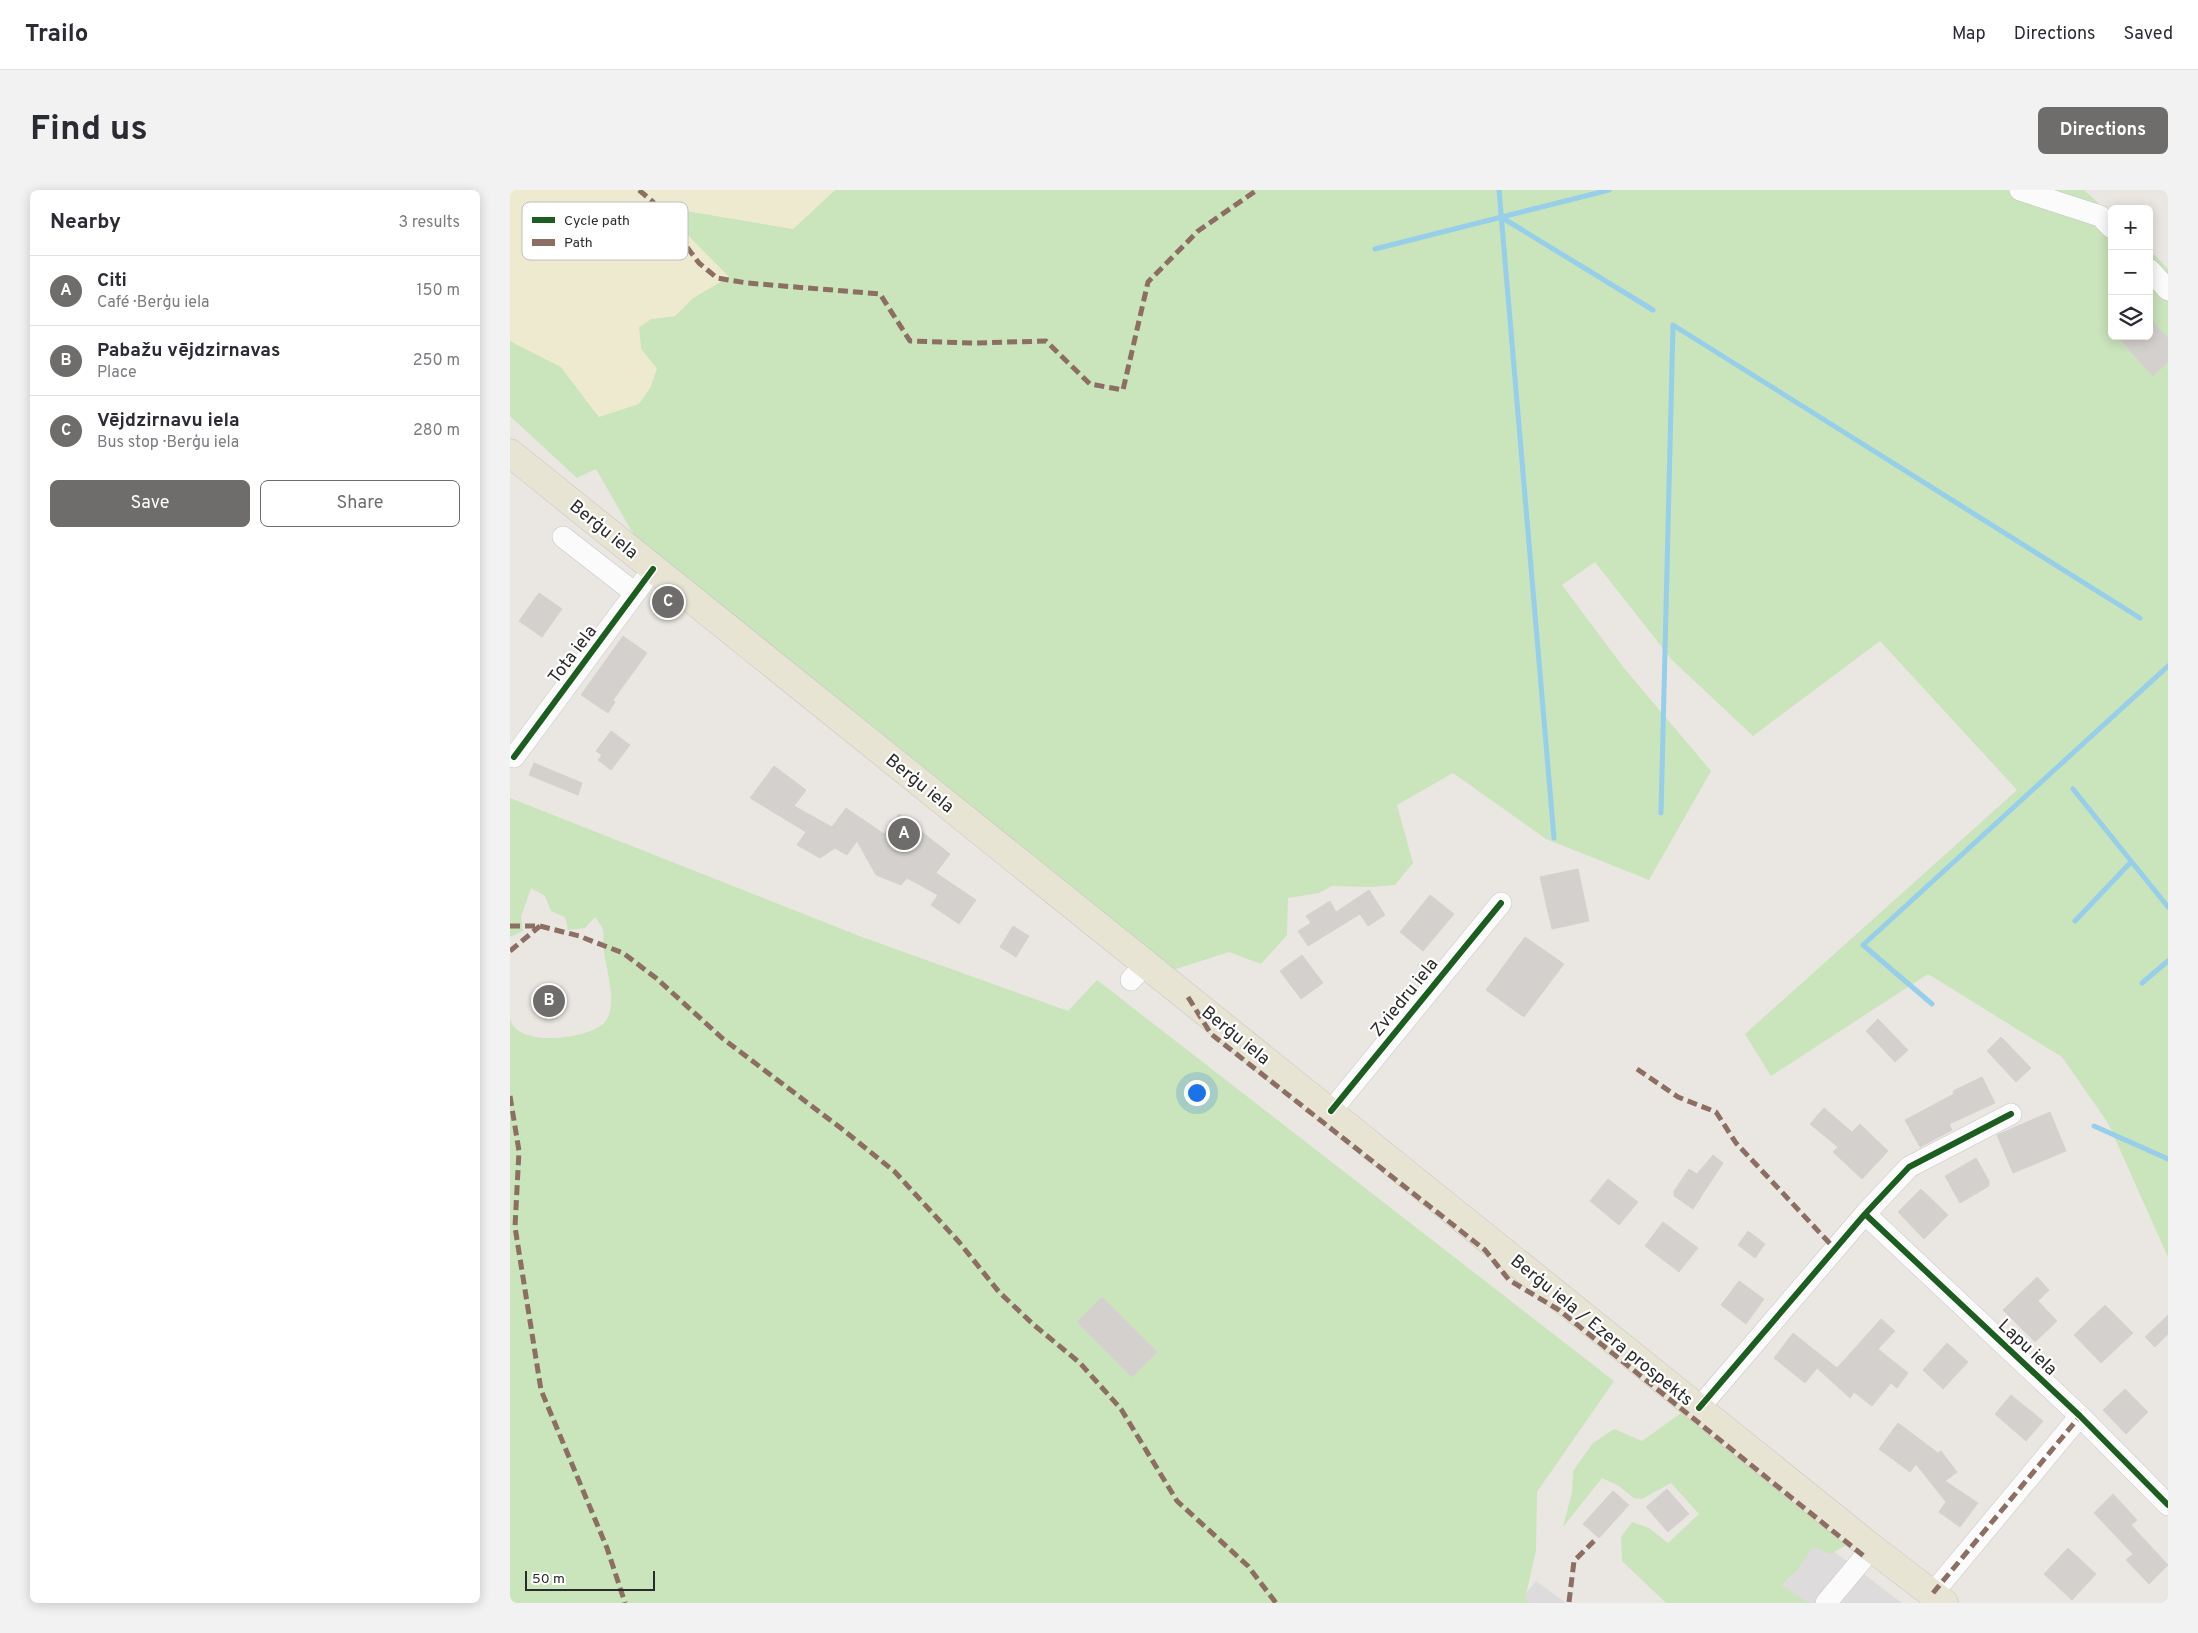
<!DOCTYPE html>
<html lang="en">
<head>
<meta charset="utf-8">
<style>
	:root { --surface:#fff; --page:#f2f2f3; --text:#2b2b33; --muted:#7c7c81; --line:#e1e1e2; --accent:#6e6d6b }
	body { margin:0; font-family:Overpass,sans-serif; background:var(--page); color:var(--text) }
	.controls { position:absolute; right:15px; top:15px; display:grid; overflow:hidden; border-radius:8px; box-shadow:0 2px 12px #0003 }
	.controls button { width:45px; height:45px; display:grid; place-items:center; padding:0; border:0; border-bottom:1px solid var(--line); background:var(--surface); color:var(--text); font:25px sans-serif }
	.scale { position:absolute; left:15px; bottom:12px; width:130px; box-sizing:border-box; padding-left:5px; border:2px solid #2b2b2b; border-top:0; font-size:14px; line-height:18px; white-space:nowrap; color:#2b2b2b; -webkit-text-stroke:4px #fff; paint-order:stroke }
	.you { position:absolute; left:686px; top:902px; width:18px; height:18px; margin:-12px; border:4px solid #fff; border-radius:50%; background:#1a73e8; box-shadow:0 0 0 8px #1a73e833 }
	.badge { display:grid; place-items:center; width:32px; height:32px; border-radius:50%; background:var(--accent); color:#fff; font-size:16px; font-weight:700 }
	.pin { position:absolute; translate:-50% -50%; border:2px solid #fff; box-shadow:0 1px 5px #0006 }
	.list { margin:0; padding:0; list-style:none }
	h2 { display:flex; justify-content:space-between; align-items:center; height:65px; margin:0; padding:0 20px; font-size:21px }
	h2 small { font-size:16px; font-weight:400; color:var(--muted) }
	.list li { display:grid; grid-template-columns:32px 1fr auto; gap:15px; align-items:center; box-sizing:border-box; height:70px; padding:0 20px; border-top:1px solid var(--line) }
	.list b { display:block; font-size:19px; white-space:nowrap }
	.list p { margin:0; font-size:16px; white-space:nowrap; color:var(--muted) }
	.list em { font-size:16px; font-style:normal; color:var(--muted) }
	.actions { display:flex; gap:10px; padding:15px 20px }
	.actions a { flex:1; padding:11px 0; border:1px solid var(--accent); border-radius:8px; text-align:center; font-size:18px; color:var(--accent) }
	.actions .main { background:var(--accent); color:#fff }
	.icon { flex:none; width:28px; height:28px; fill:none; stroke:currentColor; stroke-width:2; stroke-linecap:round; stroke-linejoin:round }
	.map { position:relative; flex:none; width:1658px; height:1413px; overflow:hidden; border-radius:8px }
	header { display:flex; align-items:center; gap:30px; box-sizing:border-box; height:70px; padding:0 25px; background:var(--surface); border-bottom:1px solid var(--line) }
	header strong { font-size:24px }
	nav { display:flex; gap:28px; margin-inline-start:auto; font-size:18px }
	.intro { display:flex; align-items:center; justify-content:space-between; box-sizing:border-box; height:120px; padding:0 30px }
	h1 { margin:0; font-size:35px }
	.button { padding:12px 22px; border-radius:8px; background:var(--accent); color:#fff; font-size:18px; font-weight:700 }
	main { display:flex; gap:30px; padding:0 30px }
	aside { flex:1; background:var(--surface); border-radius:8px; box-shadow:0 2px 12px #0003 }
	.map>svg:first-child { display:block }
</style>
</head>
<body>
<header>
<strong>Trailo</strong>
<nav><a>Map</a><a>Directions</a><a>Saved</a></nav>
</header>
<div class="intro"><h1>Find us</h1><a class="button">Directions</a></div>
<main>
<aside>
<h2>Nearby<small>3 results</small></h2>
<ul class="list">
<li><span class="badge">A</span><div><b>Citi</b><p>Café · Berģu iela</p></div><em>150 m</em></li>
<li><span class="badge">B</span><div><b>Pabažu vējdzirnavas</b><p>Place</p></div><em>250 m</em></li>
<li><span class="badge">C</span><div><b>Vējdzirnavu iela</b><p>Bus stop · Berģu iela</p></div><em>280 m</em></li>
</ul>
<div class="actions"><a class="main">Save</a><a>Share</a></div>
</aside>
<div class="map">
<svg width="1658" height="1413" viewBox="0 0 1658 1413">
	<rect width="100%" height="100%" fill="#eae7e2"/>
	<path fill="#dedbdd" d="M1268 1319 1392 1413H1191Z
		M1026 1391 1056 1413H1008Z"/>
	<path fill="#cae4bc" d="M325 0H1574L1602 25V146H1639V59L1658 79V1067L1598 933 1552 867 1418 784 1261 886 1235 844 1507 600 1370 451 1243 546 1162 470 1085 372 1052 395 1114 478 1201 581 1139 690 1036 649 943 583 887 615 903 673 885 695 861 697 822 696 809 703 778 708 777 745 751 774 719 762 663 780 129 354 86 279 67 288 0 226V151L51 177 89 227 147 179 131 159 129 137 141 129 165 126 183 108 218 87 163 31 177 21 283 39Z
		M0 608 352 747 558 821 587 790 1104 1191 1027 1302 1026 1361 1015 1409 1019 1413H0V828C5 859 81 849 95 832 109 814 95 776 93 756 93 751 94 745 93 740 92 736 88 731 85 727L75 738 58 740 55 727 41 721 35 706 21 698 11 727 13 741 0 747Z
		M1171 1223 1337 1355 1320 1364 1303 1357 1287 1380 1271 1395 1299 1413H1156L1112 1371 1111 1347 1122 1332 1139 1338 1158 1353 1189 1324 1161 1293 1132 1309 1124 1308 1109 1296 1092 1288 1053 1337 1062 1302 1063 1281 1083 1253 1104 1239 1132 1251Z"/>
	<path fill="#eeead0" d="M0 0H325L283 39 177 21 164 31 219 87 183 108 165 126 141 129 129 137 131 159 147 179 140 198 129 214 89 227 51 177 0 151Z"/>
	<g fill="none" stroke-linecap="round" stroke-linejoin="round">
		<path stroke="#97cee9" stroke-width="5" d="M989 0 1044 648
			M991 27 1143 120
			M865 59 1099 0
			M1563 599 1658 717
			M1151 623 1163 135 1630 428
			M1565 731 1621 672
			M1632 793 1658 771
			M1422 814 1353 755 1658 476
			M1584 936 1658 969"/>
	</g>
	<path fill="#d3d0cd" stroke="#d5d2ce" d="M1639 128 1658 148V172L1643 186 1607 146H1639Z
		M29 403 52 419 32 447 9 431Z
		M113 446 137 463 103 510 105 512 98 523 71 505Z
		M101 541 120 555 101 580 88 570 92 565 86 561Z
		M24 573 72 593 68 605 19 585Z
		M264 576 296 600 284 616 322 637 336 618 374 644 389 624 440 664 426 683 466 710 449 734 421 715 428 705 397 688 391 695 366 685 347 651 337 665 325 658 310 668 287 655 296 642 240 608Z
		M1068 679 1079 731 1042 739 1030 687Z
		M859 700 875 725 858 736 850 724 798 756 788 741 801 733 796 726 820 711 826 722Z
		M920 705 944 724 913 761 890 742Z
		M503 736 519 746 506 767 490 757Z
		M1015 747 1054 774 1014 827 976 800Z
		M792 765 813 793 791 809 770 781Z
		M26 811a13 13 0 1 1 26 0a13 13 0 1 1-26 0Z
		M1368 829 1398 860 1385 872 1356 841Z
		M1491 847 1521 878 1506 892 1477 861Z
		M1472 887 1485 913 1439 934 1442 940 1410 957 1395 930 1444 904 1443 901Z
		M1314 918 1342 942 1350 934 1378 961 1352 989 1323 962 1328 957 1300 934Z
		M1540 922 1556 961 1503 983 1487 945Z
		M1203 965 1213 973 1183 1019 1164 1006V1001L1179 979 1187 984Z
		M1466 968 1479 991V996L1450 1013 1435 986Z
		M1098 989 1128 1012 1109 1035 1080 1011Z
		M1411 999 1438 1025 1414 1049 1388 1022Z
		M1153 1032 1188 1058 1169 1082 1135 1056Z
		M1238 1041 1255 1054 1245 1068 1228 1055Z
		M1527 1087 1539 1100 1528 1111 1547 1131 1525 1152 1493 1120Z
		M1229 1091 1254 1109 1236 1134 1211 1115Z
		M592 1107 647 1162 622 1187 567 1132Z
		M1595 1115 1623 1143 1591 1173 1564 1145Z
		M1658 1125V1144L1645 1157 1635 1147Z
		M1371 1129 1385 1141 1368 1159 1398 1183 1387 1198 1381 1193 1362 1216 1344 1202 1340 1208 1307 1178 1295 1193 1264 1168 1283 1143 1327 1178Z
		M1437 1153 1458 1172 1433 1199 1413 1180Z
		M1615 1199 1638 1222 1616 1244 1593 1220Z
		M1501 1205 1533 1231 1516 1251 1485 1224Z
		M1388 1233 1428 1263 1431 1261 1447 1282 1435 1291 1468 1313 1450 1337 1429 1322 1436 1312 1406 1274 1400 1282 1369 1259Z
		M1157 1299 1179 1324 1158 1342 1136 1317Z
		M1103 1301 1119 1315 1089 1348 1073 1334Z
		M1603 1304 1627 1330 1621 1335 1658 1375 1639 1394 1616 1370 1623 1364 1584 1323Z
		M1558 1358 1586 1384 1562 1410 1534 1384Z"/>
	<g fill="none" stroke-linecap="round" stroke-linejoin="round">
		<g stroke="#c7c6c6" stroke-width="22">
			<path id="minor" d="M1510 0 1590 26 1602 38
				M1639 79 1658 100
				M53 347 125 403
				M4 567 143 379
				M621 790 636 773
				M821 921 991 713
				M1355 1024 1570 1226 1658 1315
				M1189 1218 1355 1024 1399 977 1501 924
				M1423 1403 1570 1226
				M1316 1413 1362 1358"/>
		</g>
		<g stroke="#c5c4c2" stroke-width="29">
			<path id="major" d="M0 263 1362 1358 1434 1413"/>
		</g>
		<use href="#minor" stroke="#fcfbfb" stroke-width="21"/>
		<use href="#major" stroke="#e7e4d4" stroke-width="28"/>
		<path stroke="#8d6e63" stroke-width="5" stroke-dasharray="10 5" stroke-linecap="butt" d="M129 0 143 12 189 73 207 88 237 93 370 104 400 151 464 153 536 151 580 194 613 200 638 92 688 41 747 0
			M0 736H30L69 746 113 763 146 788 212 848 332 939 385 982 449 1052 489 1102 524 1135 570 1173 611 1219 667 1311 738 1376 766 1413
			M0 761 30 736
			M678 807 701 844 975 1060 999 1090 1049 1120 1355 1367
			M1127 879 1168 907 1206 922 1226 953 1325 1059
			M0 906 9 961 5 1037 31 1200 97 1358 115 1413
			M1423 1403 1570 1226
			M1059 1412 1064 1371 1084 1351"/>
		<g stroke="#fff" stroke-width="9">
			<path id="cycleway" d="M4 567 143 379
				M821 921 991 713
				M1355 1024 1570 1226 1658 1315
				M1189 1218 1355 1024 1399 977 1501 924"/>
		</g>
		<use href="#cycleway" stroke="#1b5e20" stroke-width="6"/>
	</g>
	<g text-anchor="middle" stroke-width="4.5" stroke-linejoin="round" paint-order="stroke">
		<g font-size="18" fill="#2b2b2b" stroke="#fff">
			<text transform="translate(94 339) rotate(39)" y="6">Berģu iela</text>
			<text transform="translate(62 464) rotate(-53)" y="6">Tota iela</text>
			<text transform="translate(410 593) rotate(39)" y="6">Berģu iela</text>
			<text transform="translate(894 807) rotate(-51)" y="6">Zviedru iela</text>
			<text transform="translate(726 845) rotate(39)" y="6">Berģu iela</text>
			<text transform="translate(1092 1140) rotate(39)" y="6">Berģu iela / Ezera prospekts</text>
			<text transform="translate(1518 1157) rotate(43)" y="6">Lapu iela</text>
		</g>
	</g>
	<rect x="12" y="12" width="166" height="58" rx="8" fill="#fff" stroke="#bfbfbf" stroke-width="1"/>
	<rect x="22" y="27" width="23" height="6" fill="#1b5e20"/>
	<rect x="22" y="49" width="23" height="7" fill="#8d6e63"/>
	<g font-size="14" fill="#2b2b2b">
		<text x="54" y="35">Cycle path</text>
		<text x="54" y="57">Path</text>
	</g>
</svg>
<div class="controls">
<button>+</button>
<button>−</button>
<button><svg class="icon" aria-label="layers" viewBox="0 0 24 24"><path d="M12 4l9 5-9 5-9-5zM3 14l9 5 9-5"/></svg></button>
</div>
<div class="scale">50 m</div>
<div class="you"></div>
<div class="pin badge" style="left:394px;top:644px">A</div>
<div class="pin badge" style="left:39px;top:811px">B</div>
<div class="pin badge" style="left:158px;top:412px">C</div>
</div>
</main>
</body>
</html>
